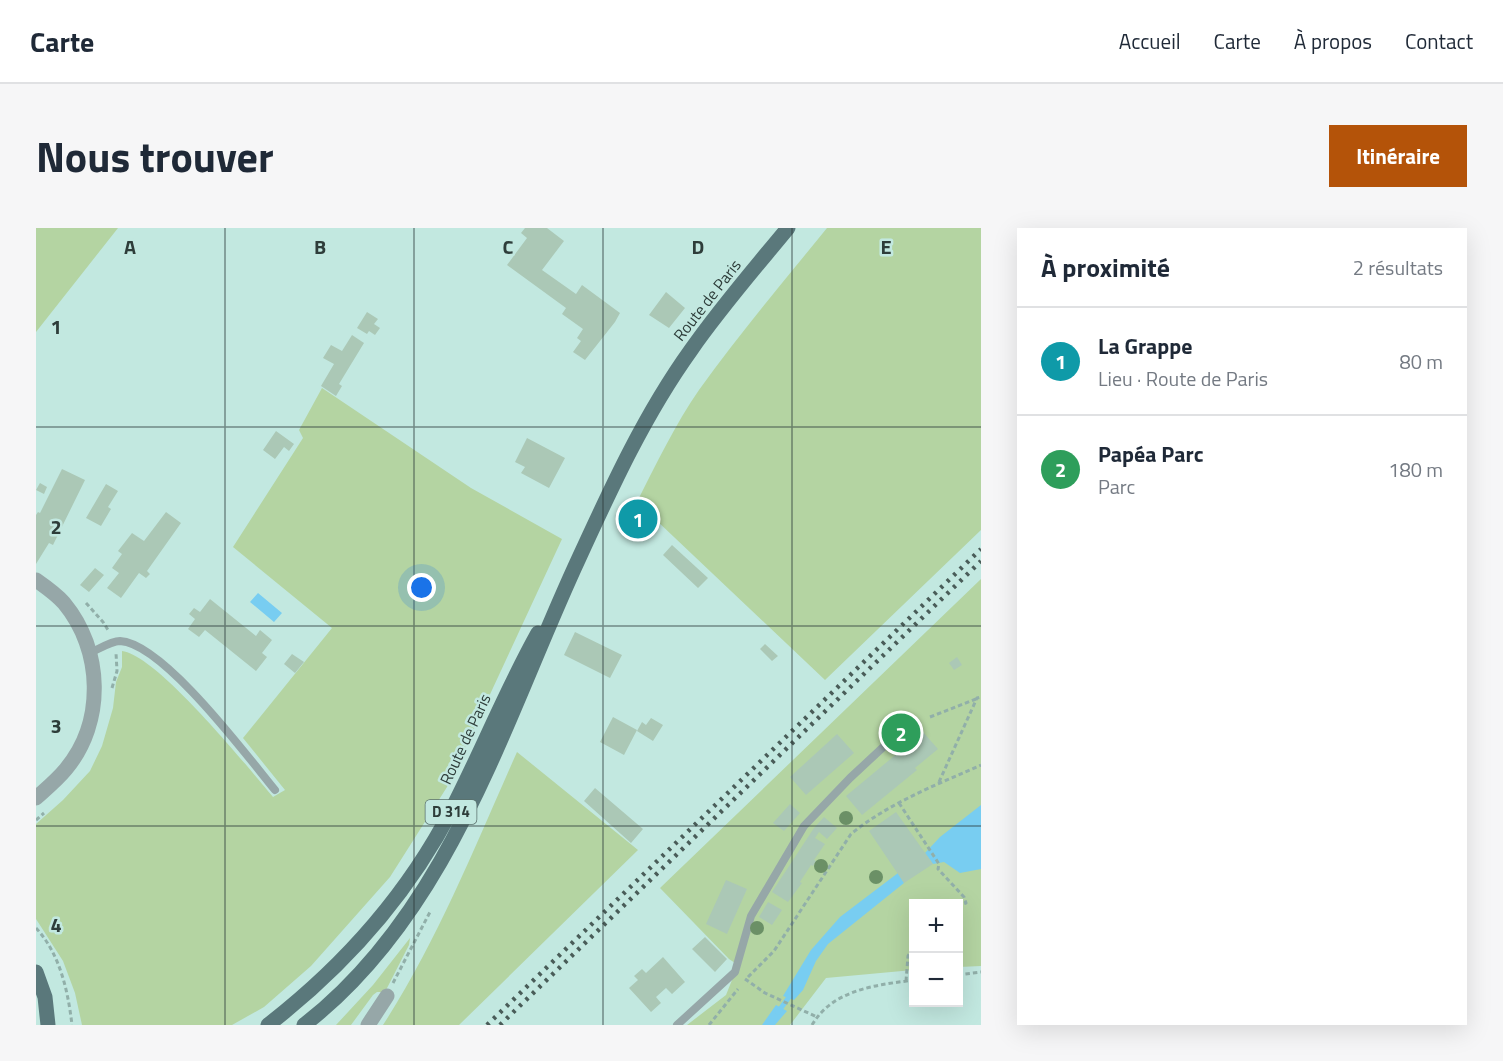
<!DOCTYPE html>
<html lang="fr">
<head>
<meta charset="utf-8">
<style>
	:root { --surface:#fff; --page:#f6f6f7; --text:#1f2937; --muted:#747a83; --line:#e0e1e3; --accent:#b45309 }
	body { margin:0; font-family:"Titillium Web",sans-serif; background:var(--page); color:var(--text) }
	.controls { position:absolute; right:18px; bottom:18px; display:grid; overflow:hidden; border-radius:0px; box-shadow:0 6px 24px #0002 }
	.controls button { width:54px; height:54px; display:grid; place-items:center; padding:0; border:0; border-bottom:2px solid var(--line); background:var(--surface); color:var(--text); font:30px sans-serif }
	.you { position:absolute; left:386px; top:360px; width:21px; height:21px; margin:-15px; border:4px solid #fff; border-radius:50%; background:#1a73e8; box-shadow:0 0 0 9px #1a73e833 }
	.badge { display:grid; place-items:center; width:39px; height:39px; border-radius:50%; background:var(--accent); color:#fff; font-size:20px; font-weight:700 }
	.pin { position:absolute; translate:-50% -50%; border:3px solid #fff; box-shadow:0 2px 6px #0006 }
	.list { margin:0; padding:0; list-style:none }
	h2 { display:flex; justify-content:space-between; align-items:center; height:78px; margin:0; padding:0 24px; font-size:26px }
	h2 small { font-size:20px; font-weight:400; color:var(--muted) }
	.list li { display:grid; grid-template-columns:39px 1fr auto; gap:18px; align-items:center; box-sizing:border-box; height:108px; padding:0 24px; border-top:2px solid var(--line) }
	.list b { display:block; font-size:22px; white-space:nowrap }
	.list p { margin:0; font-size:20px; white-space:nowrap; color:var(--muted) }
	.list em { font-size:20px; font-style:normal; color:var(--muted) }
	.map { position:relative; flex:none; width:945px; height:797px; overflow:hidden; border-radius:0px }
	header { display:flex; align-items:center; gap:36px; box-sizing:border-box; height:84px; padding:0 30px; background:var(--surface); border-bottom:2px solid var(--line) }
	header strong { font-size:28px }
	nav { display:flex; gap:33px; margin-inline-start:auto; font-size:21px }
	.intro { display:flex; align-items:center; justify-content:space-between; box-sizing:border-box; height:144px; padding:0 36px }
	h1 { margin:0; font-size:42px }
	.button { padding:15px 27px; border-radius:0px; background:var(--accent); color:#fff; font-size:21px; font-weight:700 }
	main { display:flex; gap:36px; padding:0 36px }
	aside { flex:1; background:var(--surface); border-radius:0px; box-shadow:0 6px 24px #0002 }
	.map>svg:first-child { display:block }
</style>
</head>
<body>
<header>
<strong>Carte</strong>
<nav><a>Accueil</a><a>Carte</a><a>À propos</a><a>Contact</a></nav>
</header>
<div class="intro"><h1>Nous trouver</h1><a class="button">Itinéraire</a></div>
<main>
<div class="map">
<svg width="945" height="797" viewBox="0 0 945 797">
	<rect width="100%" height="100%" fill="#c2e8e0"/>
	<path fill="#b4d4a2" d="M0 0H82L0 104Z
		M791 0H945V302L789 452 601 274C619 238 640 195 663 162 703 106 748 53 791 0Z
		M286 160 435 260 526 311 411 559 354 649 275 738 228 779 196 797H46L39 765 27 733 0 691V596L27 572 54 543 66 518 77 480 80 454 86 439V423C121 427 211 538 237 569L249 562 207 510 296 400 197 319 267 210 263 202Z
		M945 351V738L923 739 922 676H878L877 742 790 750 754 797H651L690 767 702 737 693 731 624 660Z
		M481 524 602 622 423 797H347C402 712 440 616 481 524Z
		M374 710 373 717 349 764H341L337 767 315 797H300L337 757Z"/>
	<path fill="#78cdf1" d="M222 365 246 385 238 394 214 374Z
		M945 577V641L924 645 908 634 897 636 889 625 904 609Z
		M862 645 868 655 792 716 780 733 767 762 758 772 747 768 775 722 804 689Z
		M740 777 751 783 739 797H726Z"/>
	<g fill="none" stroke-linecap="round" stroke-linejoin="round">
		<path stroke="#78cdf1" stroke-width="5" d="M742 784 756 765"/>
	</g>
	<path fill="#abc8b6" d="M489 0H511L528 13 506 42 540 66 546 57 584 85 579 94 549 132 537 124 545 113 541 110 547 101 526 86 530 80 471 37 491 10 485 5Z
		M630 64 649 80 633 100 613 87Z
		M331 84 342 91 338 96 344 100 339 107 333 103 331 106 321 100Z
		M316 107 328 115 303 156 306 158 300 168 285 158 298 136 287 130 295 117 306 123Z
		M240 203 258 216 253 223 248 219 239 231 227 222Z
		M491 210 529 230 513 260 485 245 489 239 479 234Z
		M26 241 49 252 17 317 13 315 0 336V287L2 284 4 285Z
		M4 255 11 259 8 266 0 262Z
		M70 256 82 263 72 279 75 281 65 298 50 290Z
		M130 284 145 295 111 343 114 346 110 350 103 345 85 370 71 360 83 345 76 340 86 326 82 323 96 305 108 313Z
		M636 317 672 350 662 360 627 327Z
		M59 340 68 347 53 364 44 357Z
		M174 371 220 408 224 402 236 412 226 425 231 429 220 443 169 402 163 409 152 401 159 391 153 386 158 380 164 384Z
		M539 404 586 427 574 450 528 427Z
		M729 416 742 428 736 433 724 421Z
		M256 426 268 434 259 445 248 436Z
		M921 429 926 437 918 442 913 435Z
		M577 489 601 502 588 527 564 514Z
		M615 490 627 497 617 513 601 503 606 494 610 497Z
		M887 504 902 521 879 540 881 542 826 587 810 568Z
		M801 506 818 525 770 567 754 549Z
		M559 560 607 601 595 615 548 573Z
		M754 576 764 585 748 603 737 595Z
		M860 584 897 636 868 655 833 603Z
		M788 589 801 600 791 611 783 604 779 610 789 616 778 632 780 633 777 638 775 637 764 654 766 655 752 674 736 664 778 600Z
		M690 652 711 661 691 706 670 696Z
		M732 674 746 682 736 697 723 689Z
		M669 709 691 731 679 744 656 721Z
		M627 729 649 754 636 766 630 760 620 769 625 775 615 784 593 760 602 752 598 748 606 741 610 745Z"/>
	<g fill="none" stroke-linecap="round" stroke-linejoin="round">
		<path stroke="#91afa9" stroke-width="3" stroke-dasharray="4.5 3" stroke-linecap="butt" d="M50 375 67 394 72 402
			M76 460 81 443 80 425
			M894 489 940 471
			M903 554 941 470 945 469
			M863 575 903 636 902 641 928 669 930 675 922 678
			M0 592 8 585
			M0 700C24 726 32 763 36 797
			M922 747 945 744
			M712 749 738 723 815 606C853 575 900 557 945 537
			M709 751 729 765 781 789
			M870 753 872 728 878 718
			M357 755 394 684
			M673 797 702 761
			M776 797C797 761 841 757 878 752"/>
		<path stroke="#96a7a8" stroke-width="8" d="M54 425C63 421 75 413 84 413 127 415 211 528 239 562
			M641 797 699 744 715 688 768 598 814 550 857 510"/>
		<path stroke="#96a7a8" stroke-width="15" d="M0 352C10 359 20 366 28 375 67 422 69 494 30 541 21 552 10 561 0 570
			M332 797 351 768"/>
		<path stroke="#5a787b" stroke-width="15" d="M0 744 9 769 12 797
			M232 797C308 738 372 666 416 581 446 523 470 462 502 405
			M268 797C415 683 468 491 543 330 576 258 609 186 655 122 685 79 719 40 752 0"/>
		<path stroke="#495c58" stroke-width="4.5" stroke-dasharray="3 6" stroke-linecap="butt" d="M451 797 945 321
			M464 797 945 333"/>
	</g>
	<g fill="#6b9066">
		<circle cx="810" cy="590" r="7"/>
		<circle cx="785" cy="638" r="7"/>
		<circle cx="840" cy="649" r="7"/>
		<circle cx="721" cy="700" r="7"/>
	</g>
	<path fill="none" stroke="#2e3d3a" stroke-width="1.5" stroke-opacity="0.55" d="M189 0V797M378 0V797M567 0V797M756 0V797M0 199H945M0 398H945M0 598H945"/>
	<g text-anchor="middle" stroke-width="5" stroke-linejoin="round" paint-order="stroke">
		<rect fill="#c2e8e0" stroke="#5a706c" stroke-width="1.5" x="389.5" y="572" width="51" height="24" rx="4.5"/>
		<g font-size="15" font-weight="bold" fill="#2e3d3a">
			<text x="415" y="589">D 314</text>
		</g>
		<g font-size="16" fill="#2e3d3a" stroke="#c2e8e0">
			<text transform="translate(671 72) rotate(-52)" y="6">Route de Paris</text>
			<text transform="translate(429 511) rotate(-65)" y="6">Route de Paris</text>
		</g>
	</g>
	<g font-size="20" text-anchor="middle" font-weight="bold" fill="#2e3d3a" stroke="#c2e8e0" stroke-width="5" stroke-linejoin="round" paint-order="stroke">
		<text x="94" y="26">A</text>
		<text x="284" y="26">B</text>
		<text x="472" y="26">C</text>
		<text x="662" y="26">D</text>
		<text x="850" y="26">E</text>
		<text x="20" y="106">1</text>
		<text x="20" y="306">2</text>
		<text x="20" y="505">3</text>
		<text x="20" y="704">4</text>
	</g>
</svg>
<div class="controls">
<button>+</button>
<button>−</button>
</div>
<div class="you"></div>
<div class="pin badge" style="left:602px;top:291px;background:#0f9aa8">1</div>
<div class="pin badge" style="left:865px;top:505px;background:#2e9e5b">2</div>
</div>
<aside>
<h2>À proximité<small>2 résultats</small></h2>
<ul class="list">
<li><span class="badge" style="background:#0f9aa8">1</span><div><b>La Grappe</b><p>Lieu · Route de Paris</p></div><em>80 m</em></li>
<li><span class="badge" style="background:#2e9e5b">2</span><div><b>Papéa Parc</b><p>Parc</p></div><em>180 m</em></li>
</ul>
</aside>
</main>
</body>
</html>
